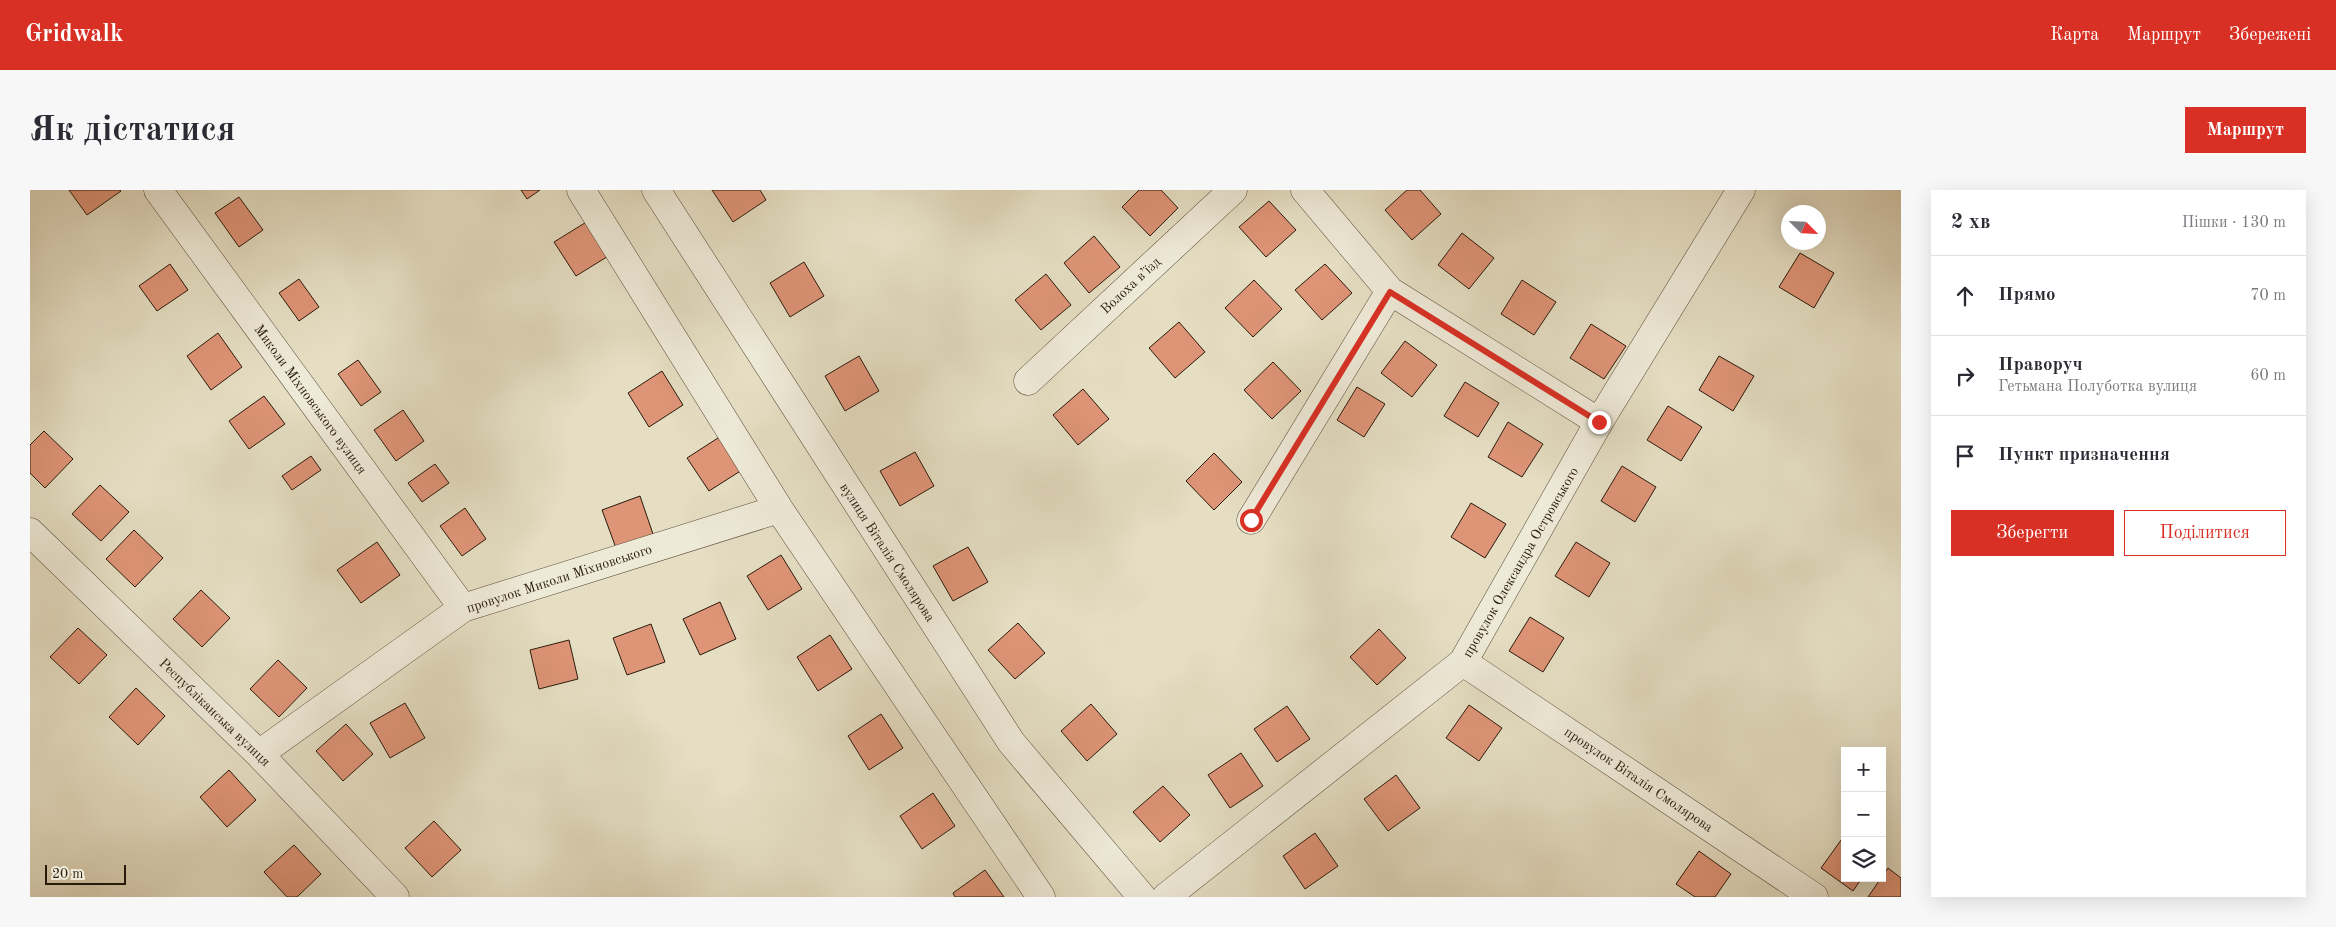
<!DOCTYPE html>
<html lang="uk">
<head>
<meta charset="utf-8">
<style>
	:root { --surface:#fff; --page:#f7f7f7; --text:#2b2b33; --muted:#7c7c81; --line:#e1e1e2; --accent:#d93025 }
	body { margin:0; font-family:"Old Standard TT",serif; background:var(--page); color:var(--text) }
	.controls { position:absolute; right:15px; bottom:15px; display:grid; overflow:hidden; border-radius:0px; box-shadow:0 5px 20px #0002 }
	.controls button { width:45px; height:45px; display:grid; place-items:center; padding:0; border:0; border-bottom:1px solid var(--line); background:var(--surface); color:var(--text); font:25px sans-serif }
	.compass { position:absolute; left:1751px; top:15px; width:45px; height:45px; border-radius:50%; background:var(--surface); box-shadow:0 5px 20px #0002; rotate:114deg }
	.scale { position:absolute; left:15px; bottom:12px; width:81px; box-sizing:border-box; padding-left:5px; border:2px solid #2a1a0b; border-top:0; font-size:14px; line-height:18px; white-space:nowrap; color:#2a1a0b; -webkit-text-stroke:4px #eeead8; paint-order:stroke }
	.stop { position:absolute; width:15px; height:15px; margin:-11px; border:4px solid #d93025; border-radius:50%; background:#fff }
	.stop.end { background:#d93025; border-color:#fff; box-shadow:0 1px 5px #0008 }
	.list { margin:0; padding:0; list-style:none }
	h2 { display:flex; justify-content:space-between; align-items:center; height:65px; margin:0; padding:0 20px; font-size:21px }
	h2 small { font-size:16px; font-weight:400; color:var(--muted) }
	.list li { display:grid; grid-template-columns:32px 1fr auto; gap:15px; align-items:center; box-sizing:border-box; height:80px; padding:0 20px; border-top:1px solid var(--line) }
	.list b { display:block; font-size:19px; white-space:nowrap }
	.list p { margin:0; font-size:16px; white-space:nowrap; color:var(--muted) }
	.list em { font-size:16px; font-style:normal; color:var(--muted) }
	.actions { display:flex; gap:10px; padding:15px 20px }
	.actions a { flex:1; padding:11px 0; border:1px solid var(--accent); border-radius:0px; text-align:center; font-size:18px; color:var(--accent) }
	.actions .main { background:var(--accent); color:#fff }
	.icon { flex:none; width:28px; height:28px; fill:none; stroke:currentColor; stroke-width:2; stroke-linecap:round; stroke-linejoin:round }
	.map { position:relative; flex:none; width:1871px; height:707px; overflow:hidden; border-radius:0px }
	header { display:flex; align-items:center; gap:30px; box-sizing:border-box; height:70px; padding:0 25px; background:var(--accent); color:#fff }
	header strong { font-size:24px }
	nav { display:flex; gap:28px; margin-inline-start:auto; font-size:18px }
	.intro { display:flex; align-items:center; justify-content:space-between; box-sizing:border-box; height:120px; padding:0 30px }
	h1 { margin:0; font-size:35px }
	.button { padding:12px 22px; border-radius:0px; background:var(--accent); color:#fff; font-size:18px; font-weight:700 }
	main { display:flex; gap:30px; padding:0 30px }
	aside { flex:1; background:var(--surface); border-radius:0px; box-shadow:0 5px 20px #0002 }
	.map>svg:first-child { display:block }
</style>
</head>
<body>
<header>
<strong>Gridwalk</strong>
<nav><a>Карта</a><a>Маршрут</a><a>Збережені</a></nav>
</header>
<div class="intro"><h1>Як дістатися</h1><a class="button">Маршрут</a></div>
<main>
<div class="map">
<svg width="1871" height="707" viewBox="0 0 1871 707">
	<rect width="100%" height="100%" fill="#e5dec3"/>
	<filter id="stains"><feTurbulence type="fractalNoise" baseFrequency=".004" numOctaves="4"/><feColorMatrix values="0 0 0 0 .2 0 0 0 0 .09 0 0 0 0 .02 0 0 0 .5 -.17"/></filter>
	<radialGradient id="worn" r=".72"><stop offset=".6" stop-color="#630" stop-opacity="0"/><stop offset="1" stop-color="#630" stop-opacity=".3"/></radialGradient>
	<path fill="#de9477" stroke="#2a1a0b" d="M39 0H90L91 1 57 25Z
		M491 0H510L497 9Z
		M682 0H730L736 10 703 32Z
		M1109 0H1131L1148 18 1120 46 1092 17Z
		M1377 0H1390L1411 24 1382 50 1355 20Z
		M209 7 233 40 209 57 185 23Z
		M1239 11 1266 40 1236 67 1209 37Z
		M558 31 580 65 546 86 524 52Z
		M1432 43 1464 68 1439 99 1408 75Z
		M1064 46 1090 77 1059 103 1034 73Z
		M1770 63 1804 83 1784 118 1749 97Z
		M774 72 794 106 760 127 740 93Z
		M140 74 158 100 127 121 109 96Z
		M1295 74 1322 103 1292 130 1265 100Z
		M1016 84 1041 115 1011 140 985 110Z
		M269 89 289 117 269 131 249 103Z
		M1224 90 1252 119 1223 147 1195 118Z
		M1492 90 1526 112 1504 145 1471 124Z
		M1149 132 1175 162 1145 188 1119 158Z
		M1561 134 1596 156 1574 189 1540 168Z
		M188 143 212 177 181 200 157 166Z
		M1375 151 1407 175 1382 207 1351 183Z
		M829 166 849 201 815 221 795 186Z
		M1689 166 1724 186 1703 221 1669 200Z
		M328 170 351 202 331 216 308 184Z
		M1243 172 1271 201 1242 229 1214 200Z
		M632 181 653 215 619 237 598 203Z
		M1435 192 1469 213 1448 247 1414 226Z
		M1327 197 1355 214 1334 247 1307 230Z
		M1053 199 1079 229 1048 255 1023 225Z
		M234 206 255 234 219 259 199 231Z
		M1638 216 1672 237 1651 271 1617 250Z
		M373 220 394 251 366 271 344 240Z
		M1478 232 1513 254 1492 287 1458 267Z
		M14 241 43 269 15 298 0 283V255Z
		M691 246 712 280 679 301 657 268Z
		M885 262 904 296 870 316 850 281Z
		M1184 263 1212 292 1184 320 1156 291Z
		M281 266 291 280 262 300 252 286Z
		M405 274 419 293 392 312 378 293Z
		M1592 276 1626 297 1605 332 1571 311Z
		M70 295 99 322 71 351 42 324Z
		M610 306 623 344 586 358 572 320Z
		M1441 313 1476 334 1455 368 1421 347Z
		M435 318 456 349 432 366 410 336Z
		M104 340 133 368 105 397 76 369Z
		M347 352 370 385 331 413 307 380Z
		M1546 352 1580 373 1559 407 1525 386Z
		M938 357 958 392 923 411 903 376Z
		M751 365 772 399 738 420 717 386Z
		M171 400 200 428 172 457 143 429Z
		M690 412 706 449 670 465 653 429Z
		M1500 427 1534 448 1513 482 1479 461Z
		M988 433 1015 463 985 489 958 460Z
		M621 434 635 472 597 485 583 448Z
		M48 438 77 465 49 494 20 467Z
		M1349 439 1376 468 1347 495 1320 467Z
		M800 445 822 479 788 501 767 467Z
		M539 450 548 489 509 499 500 460Z
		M248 470 277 498 249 527 220 499Z
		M106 498 135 526 108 555 79 527Z
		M375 513 395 548 360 568 340 533Z
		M1061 514 1087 544 1057 571 1031 541Z
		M1439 515 1472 538 1449 571 1416 548Z
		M1257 516 1280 549 1247 572 1224 539Z
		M851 524 873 558 839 580 818 546Z
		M316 534 343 564 313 591 286 561Z
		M1211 563 1233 596 1200 618 1178 585Z
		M199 580 226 610 197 637 170 607Z
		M1366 585 1390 618 1358 641 1334 609Z
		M1133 596 1160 625 1130 652 1103 622Z
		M903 603 925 636 892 659 870 626Z
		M404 631 431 660 402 687 375 658Z
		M1285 643 1308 676 1275 699 1253 666Z
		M1814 646 1815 688H1832L1823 701 1791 678Z
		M264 655 291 684 267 707H257L234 682Z
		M1669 661 1701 684 1685 707H1665L1646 694Z
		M1858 678 1871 688V707H1838Z
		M955 680 974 707H925L923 703Z"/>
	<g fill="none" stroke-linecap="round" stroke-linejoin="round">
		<g stroke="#594b39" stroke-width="29">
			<path id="street" d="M128 0 433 418
				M551 0 749 319 1011 707
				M626 0 981 552 1112 707
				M1275 0 1360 101 1569 232
				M998 191 1203 0
				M1221 330 1360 101
				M0 342 229 564 365 707
				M1433 472 1784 707
				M229 564 433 418 749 319
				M1136 707 1433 472 1569 232 1711 0"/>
		</g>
		<use href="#street" stroke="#eeead8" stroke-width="28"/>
	</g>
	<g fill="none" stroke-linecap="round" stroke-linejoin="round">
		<path stroke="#d93025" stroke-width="6" d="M1221 330 1360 102 1569 232"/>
	</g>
	<g text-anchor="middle" stroke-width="4" stroke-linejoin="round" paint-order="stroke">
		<g font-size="14" fill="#2a1a0b" stroke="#eeead8">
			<text transform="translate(1100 95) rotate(-43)" y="5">Волоха в’їзд</text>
			<text transform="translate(281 209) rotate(54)" y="5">Миколи Міхновського вулиця</text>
			<text transform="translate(858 362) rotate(57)" y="5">вулиця Віталія Смолярова</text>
			<text transform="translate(1490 372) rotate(-60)" y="5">провулок Олександра Островського</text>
			<text transform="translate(529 388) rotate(-18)" y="5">провулок Миколи Міхновського</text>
			<text transform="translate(185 522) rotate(44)" y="5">Республіканська вулиця</text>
			<text transform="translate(1609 589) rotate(34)" y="5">провулок Віталія Смолярова</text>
		</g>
	</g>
	<rect width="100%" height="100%" filter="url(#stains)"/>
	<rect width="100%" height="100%" fill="url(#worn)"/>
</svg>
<div class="controls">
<button>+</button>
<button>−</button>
<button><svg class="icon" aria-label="layers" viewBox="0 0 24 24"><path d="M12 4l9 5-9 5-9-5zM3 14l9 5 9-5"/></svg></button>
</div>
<svg class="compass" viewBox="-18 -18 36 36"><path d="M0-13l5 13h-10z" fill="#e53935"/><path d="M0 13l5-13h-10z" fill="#7c7c81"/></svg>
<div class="scale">20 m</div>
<div class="stop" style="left:1221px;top:330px"></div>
<div class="stop end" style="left:1569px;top:232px"></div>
</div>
<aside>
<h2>2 хв<small>Пішки · 130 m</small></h2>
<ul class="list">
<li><svg class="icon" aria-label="ahead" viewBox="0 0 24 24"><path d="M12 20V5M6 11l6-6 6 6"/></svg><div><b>Прямо</b></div><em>70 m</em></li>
<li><svg class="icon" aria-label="right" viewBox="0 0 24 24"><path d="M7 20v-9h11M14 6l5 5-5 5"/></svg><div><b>Праворуч</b><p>Гетьмана Полуботка вулиця</p></div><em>60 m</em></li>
<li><svg class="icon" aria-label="arrive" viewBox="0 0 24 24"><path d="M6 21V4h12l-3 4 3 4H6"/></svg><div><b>Пункт призначення</b></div></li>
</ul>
<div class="actions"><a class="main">Зберегти</a><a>Поділитися</a></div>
</aside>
</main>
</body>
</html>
